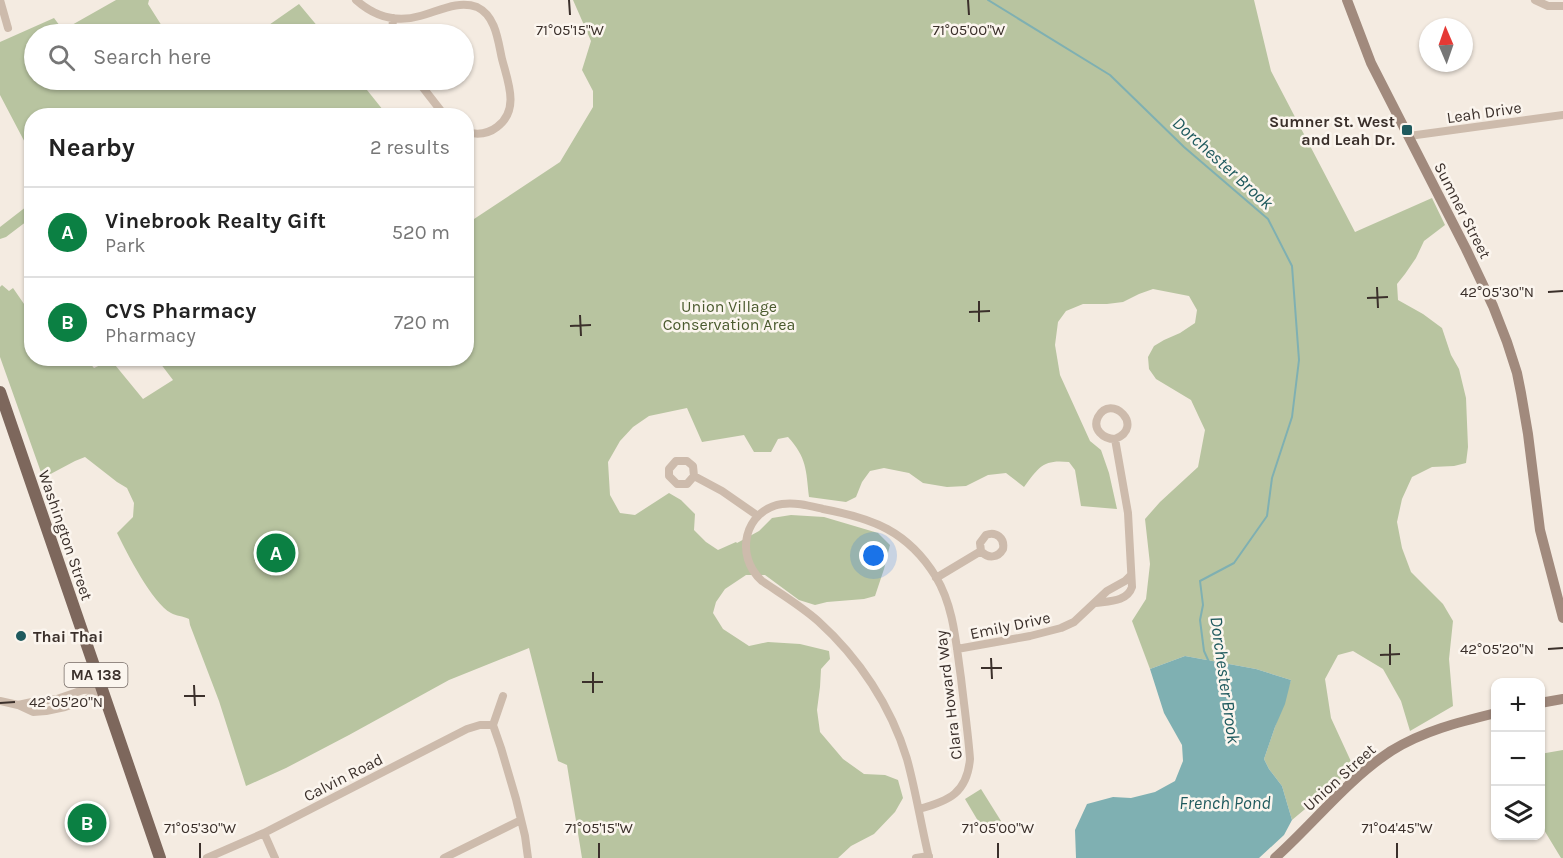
<!DOCTYPE html>
<html lang="en">
<head>
<meta charset="utf-8">
<style>
	:root { --surface:#fff; --page:#f6f6f6; --text:#222; --muted:#767676; --line:#e0e0e0; --accent:#0b8043 }
	body { margin:0; font-family:Karla,sans-serif; background:var(--page); color:var(--text) }
	.controls { position:absolute; right:18px; bottom:18px; display:grid; overflow:hidden; border-radius:12px; box-shadow:0 2px 4px #0004 }
	.controls button { width:54px; height:54px; display:grid; place-items:center; padding:0; border:0; border-bottom:2px solid var(--line); background:var(--surface); color:var(--text); font:30px sans-serif }
	.compass { position:absolute; left:1419px; top:18px; width:54px; height:54px; border-radius:50%; background:var(--surface); box-shadow:0 2px 4px #0004; rotate:358deg }
	.you { position:absolute; left:874px; top:556px; width:21px; height:21px; margin:-15px; border:4px solid #fff; border-radius:50%; background:#1a73e8; box-shadow:0 0 0 9px #1a73e833 }
	.badge { display:grid; place-items:center; width:39px; height:39px; border-radius:50%; background:var(--accent); color:#fff; font-size:20px; font-weight:700 }
	.pin { position:absolute; translate:-50% -50%; border:3px solid #fff; box-shadow:0 2px 6px #0006 }
	.list { margin:0; padding:0; list-style:none }
	h2 { display:flex; justify-content:space-between; align-items:center; height:78px; margin:0; padding:0 24px; font-size:26px }
	h2 small { font-size:20px; font-weight:400; color:var(--muted) }
	.list li { display:grid; grid-template-columns:39px 1fr auto; gap:18px; align-items:center; box-sizing:border-box; height:90px; padding:0 24px; border-top:2px solid var(--line) }
	.list b { display:block; font-size:22px; white-space:nowrap }
	.list p { margin:0; font-size:20px; white-space:nowrap; color:var(--muted) }
	.list em { font-size:20px; font-style:normal; color:var(--muted) }
	.icon { flex:none; width:33px; height:33px; fill:none; stroke:currentColor; stroke-width:2; stroke-linecap:round; stroke-linejoin:round }
	.map { position:relative; flex:none; width:1563px; height:858px; overflow:hidden }
	.search { position:absolute; background:var(--surface); box-shadow:0 2px 4px #0004; left:24px; top:24px; width:450px; height:66px; display:flex; align-items:center; gap:15px; box-sizing:border-box; padding:0 21px; border-radius:33px; color:var(--muted); font-size:22px }
	.panel { position:absolute; background:var(--surface); box-shadow:0 2px 4px #0004; left:24px; top:108px; width:450px; height:258px; border-radius:24px }
	.map>svg:first-child { display:block }
</style>
</head>
<body>
<div class="map">
<svg width="1563" height="858" viewBox="0 0 1563 858">
	<rect width="100%" height="100%" fill="#f4ebe1"/>
	<path fill="#b8c4a0" d="M116 0H149L148 4 167 34H34V80H359L387 115 32 116 31 154 0 95V42L54 18 63 30Z
		M573 0H1254L1271 71 1355 232 1432 198 1445 225 1424 241 1416 258 1405 274 1397 284 1398 300 1423 314 1442 328 1451 355 1459 369 1466 398 1468 447 1466 463 1454 466 1432 467 1412 477 1402 499 1397 522 1402 548 1411 572 1443 604 1453 621 1449 659 1453 706 1410 731 1401 701 1383 669 1353 651 1338 655 1325 679 1331 718 1354 768 1292 820 1282 786 1269 769 1264 759 1291 680 1256 669 1185 656 1150 669 1132 621 1146 599 1150 564 1145 519 1160 502 1198 467 1205 430 1191 400 1156 379 1149 369 1148 357 1154 346 1164 340 1180 333 1195 323 1197 310 1189 296 1153 289 1139 294 1123 302 1107 304H1083L1066 311 1058 322 1055 345 1060 375 1090 441 1101 450 1109 473 1117 509 1081 506 1075 470 1069 462C1043 459 1039 467 1024 487L1006 473 988 475 966 486 947 487 923 483 909 473 884 468 870 471 862 482 856 497 846 502 809 497C806 470 807 458 788 437L778 439 771 452H754L744 435 702 442 687 408 649 416 633 427 620 441 608 462 610 495 620 513 635 515 669 493 681 500 695 514 694 530 706 542 718 550 736 542 737 543 759 531 772 518 791 515 824 517 878 533 890 545 884 569 875 596 864 599 827 602 815 605 799 600 765 575H746L725 589 716 602 713 613 723 629 749 646 768 642 800 644 829 651 830 659 821 669 820 687 817 710 820 732 843 759 864 774 885 775 898 780 903 798 895 812 874 834 851 846 838 858H582L567 765 558 761 529 648 449 680 349 735 286 768 246 786 219 701 190 625 189 619C183 616 176 616 171 613 152 603 127 553 117 533L133 517 134 503 127 488 117 482 85 457 75 461 43 478 0 357V287L2 285 9 291 13 288 31 314 32 358 86 359 94 368 111 360 143 399 173 380 157 359 466 358 467 217 471 221 560 162 593 107V91L582 70 591 41Z
		M299 4 324 34H256Z
		M31 203V218L6 237 0 239V227Z
		M1563 750V858H1561L1541 825 1540 754Z
		M981 789 1001 821 984 831 965 799Z"/>
	<path fill="#7fb0b2" d="M1185 656 1256 669 1291 680 1285 704 1275 727 1264 759 1269 769 1282 786 1292 820 1284 835 1259 858H1076L1075 830 1087 804 1113 797 1131 798 1155 792 1175 781 1183 761 1182 745 1164 713 1150 669Z"/>
	<g fill="none" stroke-linecap="round" stroke-linejoin="round">
		<path stroke="#7fb0b2" stroke-width="2" d="M988 0 1110 75 1184 147 1268 219 1292 266 1299 360 1292 417 1272 478 1267 516 1234 563 1200 581 1203 605 1200 620 1204 651 1209 662"/>
		<path stroke="#cdbbac" stroke-width="8" d="M0 0 8 28
			M356 0C374 16 396 23 420 16 439 11 458 0 477 7 496 16 498 41 502 59 508 82 520 110 497 127 488 134 477 135 466 132
			M1535 0 1548 6H1563
			M392 34 393 18
			M417 80 445 116
			M1409 136 1563 115
			M694 476 687 484H677L669 476V469L676 461H687L693 466 694 476 722 491 758 516
			M936 578 981 551 980 543 986 535C996 531 1005 538 1003 549 998 558 988 559 981 551
			M1095 603C1109 601 1127 602 1132 587L1128 513 1115 439C1103 439 1092 429 1098 417 1111 392 1146 427 1115 439
			M957 649 1030 636 1061 628 1074 622 1107 591 1125 581 1131 575
			M503 696 493 725 501 748 516 799 525 836 528 858
			M0 701 18 705 33 712 46 711 65 707 86 700 101 689
			M18 705 32 702 57 699 83 690 101 689
			M919 809C949 801 967 793 970 759 968 732 964 705 961 678 956 644 954 607 936 577 908 531 872 518 823 509 810 506 796 502 782 504 744 510 734 556 762 581 781 594 801 606 818 621 859 658 891 706 907 759 916 792 921 825 929 858
			M264 833 275 858
			M207 858 264 833 467 729 480 725H493
			M444 858 521 820
			M916 858 929 856"/>
		<path stroke="#a18a7d" stroke-width="10" d="M1347 0 1371 63 1466 249 1493 306 1507 342 1517 373 1521 393 1528 434 1540 530 1563 618
			M1540 703 1563 699
			M1275 858C1314 823 1347 780 1391 751 1423 731 1459 722 1496 713"/>
		<path stroke="#7d675c" stroke-width="12" d="M0 392 160 858"/>
	</g>
	<path fill="none" stroke="#3b302b" stroke-width="2" d="M569 0 570 15M968 0 969 15M1377 287 1378 308M1548 292 1563 291M1367 298 1388 297M979 301V322M969 312 990 311M580 315 581 336M570 326 591 325M1390 644V665M1548 649 1563 648M1380 655 1400 654M991 658 992 679M981 668H1002M593 672V693M582 682H603M194 685 195 706M184 696H205M0 703 15 702M200 843V858M599 843V858M998 843V858M1397 843V858"/>
	<g fill="#1f5a5e" stroke="#fbf5ee" stroke-width="2">
		<rect x="1401" y="124" width="12" height="12" rx="3"/>
		<circle cx="21" cy="636" r="6"/>
	</g>
	<g text-anchor="middle" stroke-width="5" stroke-linejoin="round" paint-order="stroke">
		<rect fill="#fbf5ee" stroke="#756b66" stroke-width="1.5" x="64.5" y="663" width="63" height="24" rx="4.5"/>
		<g font-size="15" font-weight="bold" fill="#3b302b">
			<text x="96" y="680">MA 138</text>
		</g>
		<g font-size="16" fill="#3b302b" stroke="#fbf5ee">
			<text transform="translate(1484 112) rotate(-8)" y="6">Leah Drive</text>
			<text transform="translate(1463 210) rotate(63)" y="6">Sumner Street</text>
			<text transform="translate(66 535) rotate(71)" y="6">Washington Street</text>
			<text transform="translate(1010 625) rotate(-12)" y="6">Emily Drive</text>
			<text transform="translate(948 695) rotate(-97)" y="6">Clara Howard Way</text>
			<text transform="translate(343 777) rotate(-27)" y="6">Calvin Road</text>
			<text transform="translate(1339 777) rotate(-42)" y="6">Union Street</text>
		</g>
		<g font-size="16" font-weight="bold" fill="#3b302b" stroke="#fbf5ee" text-anchor="end">
			<text x="1395" y="127">Sumner St. West<tspan x="1395" dy="18">and Leah Dr.</tspan></text>
			<text x="33" y="642" text-anchor="start">Thai Thai</text>
		</g>
		<g font-size="16" fill="#4a5a2e" stroke="#fbf5ee">
			<text x="729" y="312">Union Village<tspan x="729" dy="18">Conservation Area</tspan></text>
		</g>
		<g font-size="18" font-style="italic" fill="#1f5a5e" stroke="#fbf5ee">
			<text transform="translate(1223 163) rotate(42)" y="6">Dorchester Brook</text>
			<text transform="translate(1225 680) rotate(82)" y="6">Dorchester Brook</text>
			<text x="1225" y="809">French Pond</text>
		</g>
	</g>
	<g font-size="15" text-anchor="middle" fill="#3b302b" stroke="#fbf5ee" stroke-width="5" stroke-linejoin="round" paint-order="stroke">
		<text x="570" y="35">71°05'15"W</text>
		<text x="969" y="35">71°05'00"W</text>
		<text x="1497" y="297">42°05'30"N</text>
		<text x="1497" y="654">42°05'20"N</text>
		<text x="66" y="707">42°05'20"N</text>
		<text x="200" y="833">71°05'30"W</text>
		<text x="599" y="833">71°05'15"W</text>
		<text x="998" y="833">71°05'00"W</text>
		<text x="1397" y="833">71°04'45"W</text>
	</g>
</svg>
<div class="controls">
<button>+</button>
<button>−</button>
<button><svg class="icon" aria-label="layers" viewBox="0 0 24 24"><path d="M12 4l9 5-9 5-9-5zM3 14l9 5 9-5"/></svg></button>
</div>
<svg class="compass" viewBox="-18 -18 36 36"><path d="M0-13l5 13h-10z" fill="#e53935"/><path d="M0 13l5-13h-10z" fill="#767676"/></svg>
<div class="you"></div>
<div class="pin badge" style="left:276px;top:553px">A</div>
<div class="pin badge" style="left:87px;top:823px">B</div>
<div class="search"><svg class="icon" aria-label="search" viewBox="0 0 24 24"><circle cx="10" cy="10" r="6"/><path d="M15 15l6 6"/></svg>Search here</div>
<section class="panel">
<h2>Nearby<small>2 results</small></h2>
<ul class="list">
<li><span class="badge">A</span><div><b>Vinebrook Realty Gift</b><p>Park</p></div><em>520 m</em></li>
<li><span class="badge">B</span><div><b>CVS Pharmacy</b><p>Pharmacy</p></div><em>720 m</em></li>
</ul>
</section>
</div>
</body>
</html>
